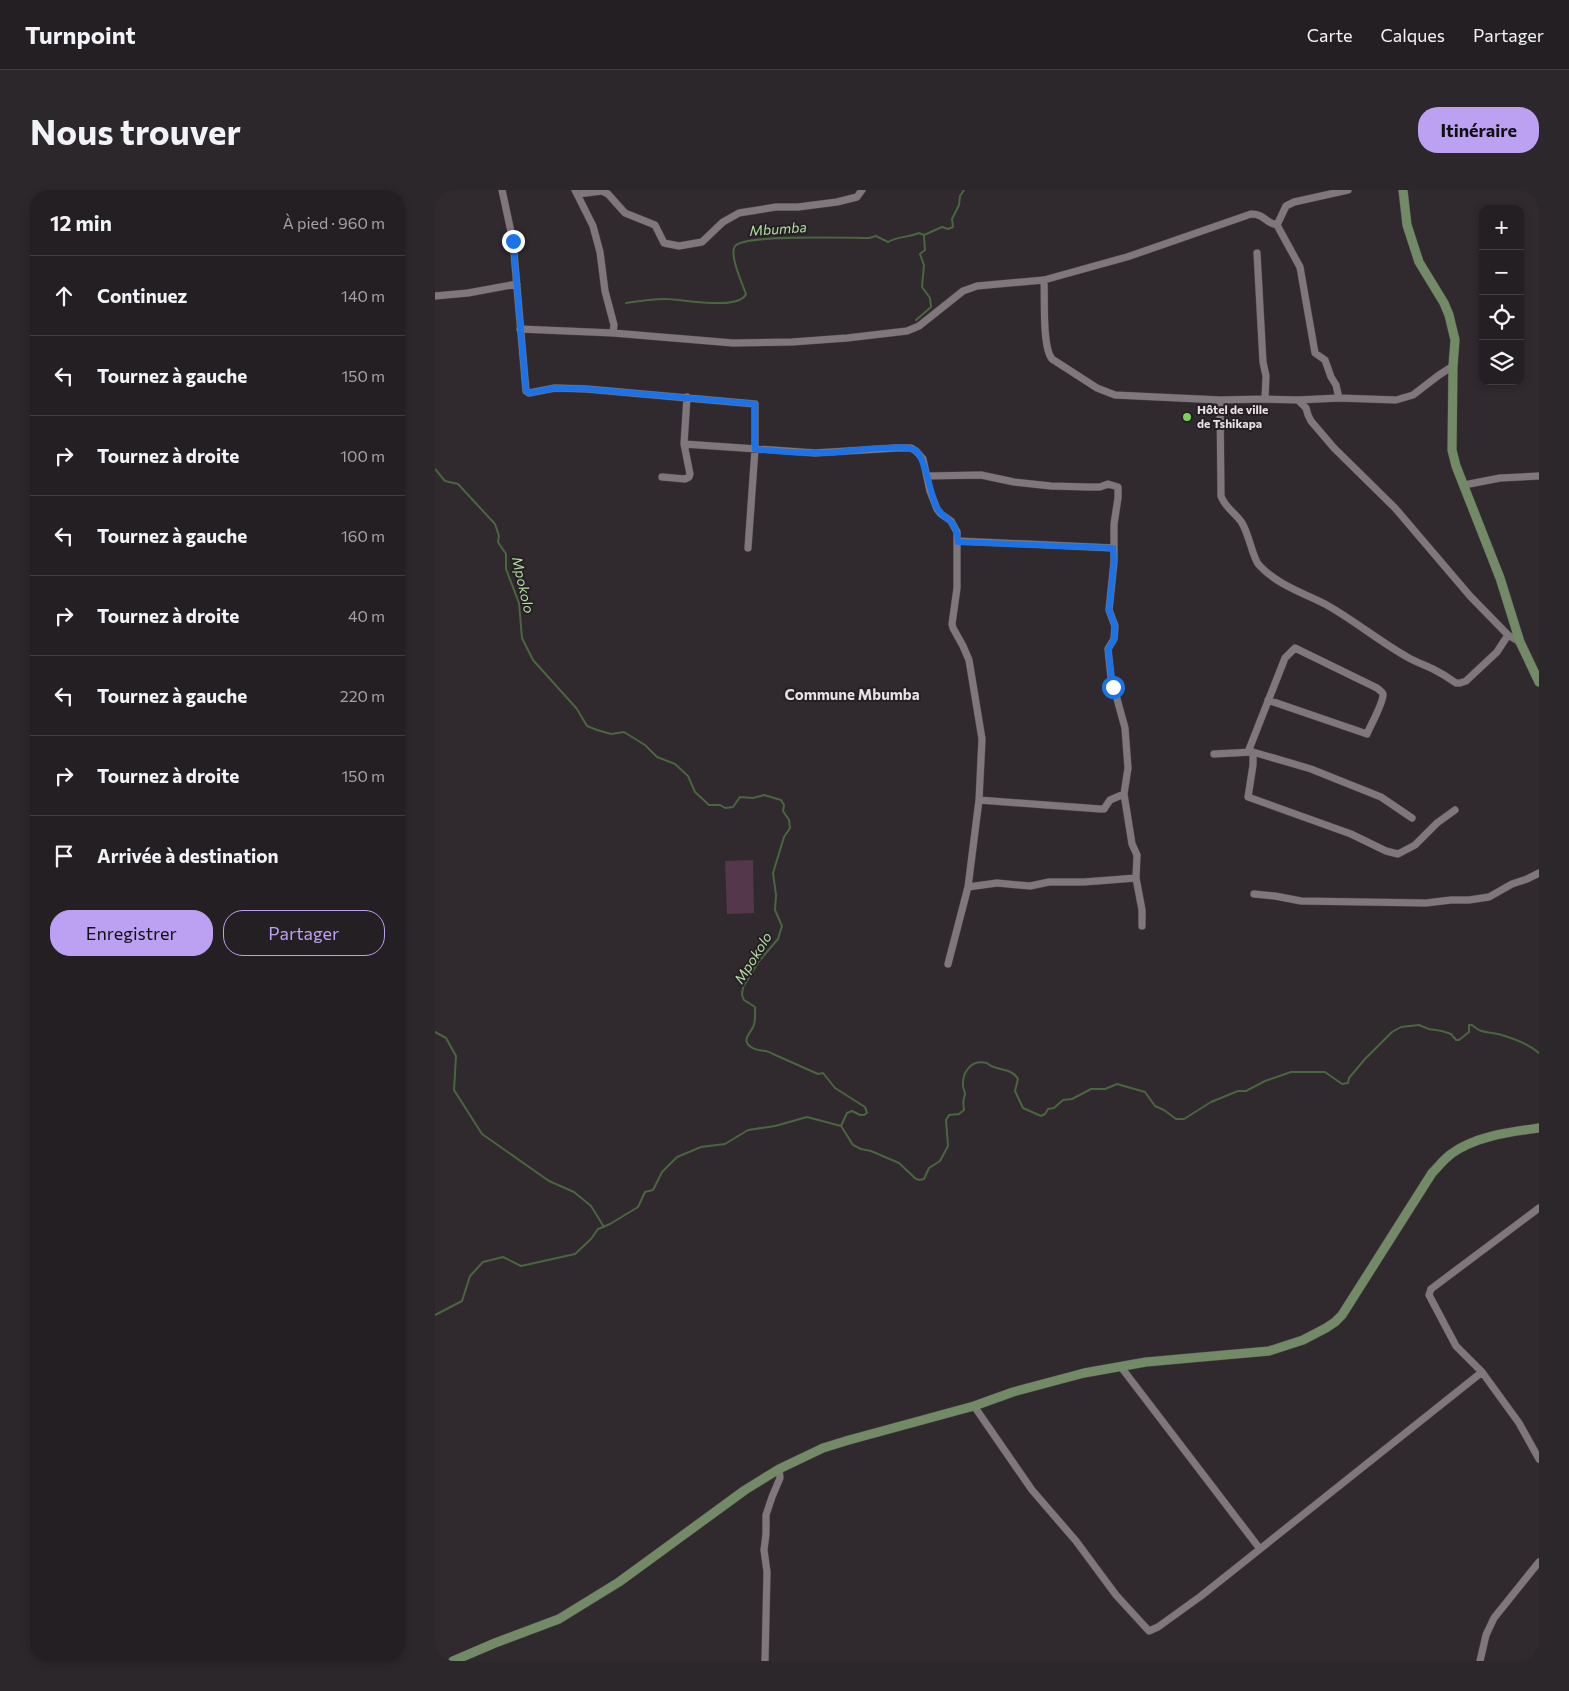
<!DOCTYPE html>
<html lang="fr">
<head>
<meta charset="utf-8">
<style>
	:root { --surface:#241f22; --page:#2c272a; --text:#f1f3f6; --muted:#a3a2a5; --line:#413d40; --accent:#bca0f2 }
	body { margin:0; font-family:Commissioner,sans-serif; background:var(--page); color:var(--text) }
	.controls { position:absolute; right:15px; top:15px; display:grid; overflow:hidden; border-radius:10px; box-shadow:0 2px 8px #0003 }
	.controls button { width:45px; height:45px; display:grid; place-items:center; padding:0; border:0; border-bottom:1px solid var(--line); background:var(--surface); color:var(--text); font:25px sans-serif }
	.stop { position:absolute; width:15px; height:15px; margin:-11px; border:4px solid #1a73e8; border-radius:50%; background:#fff }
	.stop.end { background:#1a73e8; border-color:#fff; box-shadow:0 1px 5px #0008 }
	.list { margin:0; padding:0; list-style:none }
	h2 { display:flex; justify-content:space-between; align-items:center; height:65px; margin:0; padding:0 20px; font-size:21px }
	h2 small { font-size:16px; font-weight:400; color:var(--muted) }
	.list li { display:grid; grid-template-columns:32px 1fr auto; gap:15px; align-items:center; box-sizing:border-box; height:80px; padding:0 20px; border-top:1px solid var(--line) }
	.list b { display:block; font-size:19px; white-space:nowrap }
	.list em { font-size:16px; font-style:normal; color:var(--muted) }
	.actions { display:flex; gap:10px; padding:15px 20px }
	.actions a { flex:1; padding:11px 0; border:1px solid var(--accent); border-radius:20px; text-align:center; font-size:18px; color:var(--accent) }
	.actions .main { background:var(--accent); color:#111 }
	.icon { flex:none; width:28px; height:28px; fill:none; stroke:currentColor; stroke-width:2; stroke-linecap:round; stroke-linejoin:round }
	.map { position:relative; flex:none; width:1104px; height:1471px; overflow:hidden; border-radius:20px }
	header { display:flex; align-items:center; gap:30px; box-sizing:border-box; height:70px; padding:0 25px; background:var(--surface); border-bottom:1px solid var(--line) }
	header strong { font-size:24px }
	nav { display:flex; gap:28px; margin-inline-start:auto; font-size:18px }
	.intro { display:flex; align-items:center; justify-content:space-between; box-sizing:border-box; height:120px; padding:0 30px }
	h1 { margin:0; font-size:35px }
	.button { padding:12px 22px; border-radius:20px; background:var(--accent); color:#111; font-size:18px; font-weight:700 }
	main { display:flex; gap:30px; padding:0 30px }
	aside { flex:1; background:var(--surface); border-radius:20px; box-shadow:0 2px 8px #0003 }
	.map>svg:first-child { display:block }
</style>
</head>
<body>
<header>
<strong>Turnpoint</strong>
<nav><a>Carte</a><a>Calques</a><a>Partager</a></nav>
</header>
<div class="intro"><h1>Nous trouver</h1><a class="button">Itinéraire</a></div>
<main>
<aside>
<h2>12 min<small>À pied · 960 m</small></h2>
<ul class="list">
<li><svg class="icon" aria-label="ahead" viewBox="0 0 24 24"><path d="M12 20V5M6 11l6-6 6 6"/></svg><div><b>Continuez</b></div><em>140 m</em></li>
<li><svg class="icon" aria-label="left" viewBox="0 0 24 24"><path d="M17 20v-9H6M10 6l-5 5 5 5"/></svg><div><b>Tournez à gauche</b></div><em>150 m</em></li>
<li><svg class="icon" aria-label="right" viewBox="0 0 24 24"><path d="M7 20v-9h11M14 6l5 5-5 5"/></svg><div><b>Tournez à droite</b></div><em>100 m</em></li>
<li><svg class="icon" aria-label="left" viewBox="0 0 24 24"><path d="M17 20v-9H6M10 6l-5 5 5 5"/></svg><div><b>Tournez à gauche</b></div><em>160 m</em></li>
<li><svg class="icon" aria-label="right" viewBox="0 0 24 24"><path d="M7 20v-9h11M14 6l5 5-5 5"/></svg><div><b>Tournez à droite</b></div><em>40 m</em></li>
<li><svg class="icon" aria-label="left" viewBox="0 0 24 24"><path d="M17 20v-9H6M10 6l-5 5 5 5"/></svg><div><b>Tournez à gauche</b></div><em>220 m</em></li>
<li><svg class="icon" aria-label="right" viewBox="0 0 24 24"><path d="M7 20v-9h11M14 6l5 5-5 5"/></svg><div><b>Tournez à droite</b></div><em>150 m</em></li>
<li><svg class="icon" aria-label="arrive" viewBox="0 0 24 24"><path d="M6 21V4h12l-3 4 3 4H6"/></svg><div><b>Arrivée à destination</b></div></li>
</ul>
<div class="actions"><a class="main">Enregistrer</a><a>Partager</a></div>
</aside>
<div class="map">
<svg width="1104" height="1471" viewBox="0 0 1104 1471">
	<rect width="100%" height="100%" fill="#30292e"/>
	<path fill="#55374b" d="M318 670 319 723 292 724 290 671Z"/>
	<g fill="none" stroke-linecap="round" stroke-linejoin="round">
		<path stroke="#4a6640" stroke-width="2" d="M191 113C204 111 217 109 230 109 246 109 304 121 311 104 307 93 294 65 300 56 309 44 414 48 434 48L441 46 453 52C463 46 472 48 484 43L489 45 507 37 513 39 518 37 517 29 524 15 525 6 529 0
			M481 130 496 117 495 108 487 97 489 75 485 64 490 60 489 46
			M0 279 10 291 23 294 60 334 64 346 63 352 71 364V379L84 413 87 448 98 470 142 519 152 536 162 540 176 544 189 542 210 555 222 567 240 574 253 586 260 602 274 615H285L290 618 298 617 305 607 318 608 329 605 346 610 349 615 348 621 354 630 355 638 349 647 338 683 341 705 340 720 347 736 343 749 324 771 308 797 307 805 309 810 320 817C320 823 321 831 318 837 315 844 306 850 316 857 322 862 331 859 338 864L383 884 388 883 400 898 430 917 432 923 429 925H425L417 921 412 923 406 936
			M0 842 11 848 21 866 19 900 47 944 114 991 139 1002 156 1016 169 1037
			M0 1125 27 1111 35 1086 48 1072 68 1067 86 1076 140 1064 156 1049 163 1039 175 1034 203 1017 210 1002 218 1000 227 982 242 967 266 957 290 954 313 940 340 936 372 927 406 936 418 955 426 959 436 961 464 973 481 989 485 990 489 989 494 978 505 971 513 956 511 930 514 925 524 924 529 920C528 913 528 911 530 904 530 901 529 900 528 897 527 882 536 869 552 873 553 874 557 877 559 877 568 881 577 879 583 889L580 901 588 918 606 926 610 924 613 919 619 918 628 910 637 909 656 899H670L682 894 710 902 720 916 729 920 741 929H749L776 912 803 901H811L830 891 856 882H890L907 894 913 893 914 888 930 869 957 842 966 837 984 835 994 839 1007 841 1016 844 1021 850H1024L1034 842V835H1037C1047 844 1051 841 1063 844 1078 848 1092 853 1104 863"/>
		<g stroke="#494447" stroke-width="8">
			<path id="minor" d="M67 0 78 51 91 201 94 203 120 198 152 199 320 214V259L313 358
				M140 0 158 36 165 62 170 101 179 135 178 143
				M143 4 167 1 173 4 190 23 220 35 229 53 244 56 267 52 288 32 304 23 341 17H363L402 12 422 7 427 0
				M842 35 865 77 880 163 890 170 896 187 901 195 904 208
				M822 63 828 172 831 186 830 209
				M609 90C610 107 607 157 617 169L662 198 680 205 785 210 830 209 863 210 904 208 961 210 978 205 1004 185 1018 176
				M0 106 33 103 82 94
				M85 139 178 143 298 153 357 152 412 148 472 141 484 136 528 101 542 96 609 90 692 67 816 24C830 24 830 33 842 35L851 16 859 12 913 0
				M785 210 786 306C790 318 801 323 807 333 814 344 818 369 824 375 841 394 868 403 890 414 919 430 945 452 974 468 981 472 990 475 998 479 1006 483 1014 488 1021 493H1025L1031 491 1062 462 1073 445
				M863 210 871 218 873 225 876 231 899 258 960 318 1035 406 1073 445 1085 452
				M249 254 380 263 461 258H476L481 261 488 269 495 301 502 319 506 324 516 331 522 342V398L517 434 518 438 528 456 534 470 547 549 544 610 533 697 513 774
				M492 286 546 285 579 292 616 296 653 297H665L673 294 683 297V308L679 334V372L674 420 680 436 679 449 673 459 676 487 690 538 693 578 689 604 697 654 702 665 701 688 707 720V736
				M227 287 250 289 254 287 255 284 249 254 252 207
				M1029 295 1065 288 1104 286
				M523 351 678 358
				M813 562 850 468 860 458 942 498C944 500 947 501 948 504 949 512 935 536 932 544L833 510
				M818 562V575L813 607 916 644 951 661 963 664 980 655 1002 633 1020 620
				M779 564 818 562 876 579 946 607 977 628
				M544 610 665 619H669L675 610 689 604
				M533 697 562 693 595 696 614 692H649L701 688
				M819 704 840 706 866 711 991 713 1016 710H1034L1054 707 1077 694 1092 689 1104 683
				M1104 1018 996 1099 994 1105 1021 1156 1047 1182 1084 1233 1104 1269
				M686 1177 825 1359
				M539 1216 597 1300 641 1351 681 1405 714 1441 723 1437 766 1406 1047 1182
				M330 1471 332 1382 329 1360 331 1344V1325L337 1307 345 1288 344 1279
				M1045 1471 1051 1445 1059 1428 1104 1372"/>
		</g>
		<g stroke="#494447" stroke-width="10">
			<path id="major" d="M968 0 972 35 984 72 1009 113 1014 125 1020 150 1018 176 1017 260 1021 276 1065 388 1085 452 1104 492
				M18 1471 60 1453 124 1429 184 1392 310 1300 344 1279 388 1258 414 1250 539 1216 578 1202 649 1183 711 1172 834 1161 868 1150 891 1138 900 1132 907 1125 997 983C1003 977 1009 969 1016 964 1040 946 1075 942 1104 938"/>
		</g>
		<use href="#minor" stroke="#80777c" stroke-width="7"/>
		<use href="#major" stroke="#728a66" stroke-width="9"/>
	</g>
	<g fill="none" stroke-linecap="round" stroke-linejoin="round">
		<path stroke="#1a73e8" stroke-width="6" d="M78 51 91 201 94 203 120 198 152 199 320 214V259C340 261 361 263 382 263 403 263 425 259 447 258 457 258 473 255 481 261 490 268 495 301 500 314 507 332 521 325 523 352L678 358 679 372 674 420 680 436 679 449 673 460 678 497"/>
	</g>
	<circle fill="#7ad156" stroke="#261f24" stroke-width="2" cx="752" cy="227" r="5"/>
	<g text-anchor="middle" stroke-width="4" stroke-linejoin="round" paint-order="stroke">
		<g font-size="12" font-weight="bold" fill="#e6e1e4" stroke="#261f24" text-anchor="start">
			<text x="762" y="224">Hôtel de ville<tspan x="762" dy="14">de Tshikapa</tspan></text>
		</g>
		<g font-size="14" font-style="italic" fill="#b1e0a1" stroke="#261f24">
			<text transform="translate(343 39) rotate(-4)" y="5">Mbumba</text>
			<text transform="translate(88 395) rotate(77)" y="5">Mpokolo</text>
			<text transform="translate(318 768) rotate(-58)" y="5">Mpokolo</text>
		</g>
		<g font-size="15" font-weight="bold" fill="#e6e1e4" stroke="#261f24">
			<text x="417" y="510">Commune Mbumba</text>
		</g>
	</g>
</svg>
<div class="controls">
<button>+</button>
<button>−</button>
<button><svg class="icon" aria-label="locate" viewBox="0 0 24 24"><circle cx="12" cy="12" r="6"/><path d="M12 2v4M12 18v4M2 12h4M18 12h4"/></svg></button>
<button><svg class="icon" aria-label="layers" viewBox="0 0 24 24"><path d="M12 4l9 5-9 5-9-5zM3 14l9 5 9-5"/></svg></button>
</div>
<div class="stop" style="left:678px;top:497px"></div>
<div class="stop end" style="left:78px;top:51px"></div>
</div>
</main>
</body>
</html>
